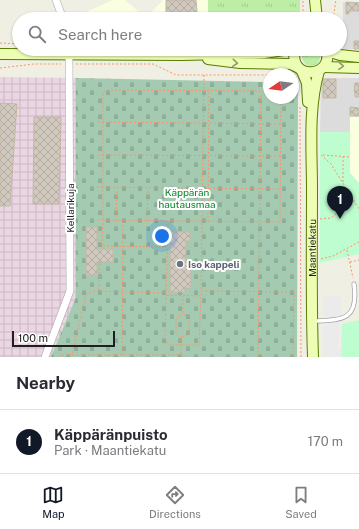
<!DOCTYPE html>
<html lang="en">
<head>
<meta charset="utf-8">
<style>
	:root { --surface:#fff; --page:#f2f2f3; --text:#2b2b33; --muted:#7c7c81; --line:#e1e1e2; --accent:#111827 }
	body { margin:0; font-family:"Public Sans",sans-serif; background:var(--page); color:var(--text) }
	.compass { position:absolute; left:263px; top:68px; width:36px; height:36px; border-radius:50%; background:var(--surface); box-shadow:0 1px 3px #0004; rotate:257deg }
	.scale { position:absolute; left:12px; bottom:10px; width:103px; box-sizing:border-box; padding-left:4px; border:2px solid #1f1f1f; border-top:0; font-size:11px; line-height:14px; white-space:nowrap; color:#1f1f1f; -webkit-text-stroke:3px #fff; paint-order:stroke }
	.you { position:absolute; left:162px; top:236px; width:14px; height:14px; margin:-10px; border:3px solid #fff; border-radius:50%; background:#1a73e8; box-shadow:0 0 0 6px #1a73e833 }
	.badge { display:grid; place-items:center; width:26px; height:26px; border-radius:50%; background:var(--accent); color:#fff; font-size:13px; font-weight:700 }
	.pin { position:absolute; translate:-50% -33px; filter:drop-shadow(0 1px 2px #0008) }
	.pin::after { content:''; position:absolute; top:21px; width:14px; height:12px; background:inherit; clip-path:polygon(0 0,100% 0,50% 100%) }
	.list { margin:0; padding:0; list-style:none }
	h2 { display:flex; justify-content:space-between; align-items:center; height:52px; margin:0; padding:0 16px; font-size:17px }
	h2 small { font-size:13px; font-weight:400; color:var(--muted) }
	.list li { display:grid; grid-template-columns:26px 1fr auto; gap:12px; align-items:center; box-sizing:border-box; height:64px; padding:0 16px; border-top:1px solid var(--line) }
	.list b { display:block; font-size:15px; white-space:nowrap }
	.list p { margin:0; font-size:13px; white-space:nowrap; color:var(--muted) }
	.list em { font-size:13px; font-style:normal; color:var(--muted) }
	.icon { flex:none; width:22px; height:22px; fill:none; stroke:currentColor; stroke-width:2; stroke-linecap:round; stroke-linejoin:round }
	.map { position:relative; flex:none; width:359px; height:357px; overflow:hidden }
	.search { position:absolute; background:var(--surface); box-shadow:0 1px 3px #0004; left:12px; right:12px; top:12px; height:44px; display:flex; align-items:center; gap:10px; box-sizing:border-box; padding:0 14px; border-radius:22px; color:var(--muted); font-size:15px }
	.sheet { height:116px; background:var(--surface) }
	nav { display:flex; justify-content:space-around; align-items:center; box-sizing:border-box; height:56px; border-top:1px solid var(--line); background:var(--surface); font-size:11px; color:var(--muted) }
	nav a { display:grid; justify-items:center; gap:2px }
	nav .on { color:var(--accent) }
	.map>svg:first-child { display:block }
</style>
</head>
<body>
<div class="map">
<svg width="359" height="357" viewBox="0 0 359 357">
	<defs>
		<pattern id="industrial-grid" width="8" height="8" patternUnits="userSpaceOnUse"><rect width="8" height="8" fill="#ead6e3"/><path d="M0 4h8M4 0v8" fill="none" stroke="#c8b7c2"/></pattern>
		<pattern id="grass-tufts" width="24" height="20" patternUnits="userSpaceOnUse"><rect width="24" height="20" fill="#bdeea6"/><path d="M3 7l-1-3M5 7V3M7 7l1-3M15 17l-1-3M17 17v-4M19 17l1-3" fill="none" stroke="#a2cc8e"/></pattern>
		<pattern id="cemetery-stones" width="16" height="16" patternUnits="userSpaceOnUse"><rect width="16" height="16" fill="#a4cbb1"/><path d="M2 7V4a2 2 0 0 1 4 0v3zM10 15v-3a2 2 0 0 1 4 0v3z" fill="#8dae98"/></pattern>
		<pattern id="building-cross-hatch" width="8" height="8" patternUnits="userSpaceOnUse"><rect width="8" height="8" fill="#d1c9bd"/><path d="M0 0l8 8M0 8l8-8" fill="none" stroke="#b3aca2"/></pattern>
	</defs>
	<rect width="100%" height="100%" fill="#f0efe4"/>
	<path fill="#dddcdc" d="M343 2H359V49H343Z
		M325 78H359V117L350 116V132H320L321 83Z"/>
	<path fill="url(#industrial-grid)" d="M0 77 76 78V297L51 357H0Z"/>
	<path fill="#f9ffdf" d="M113 0H125L146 18 163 0H208V19H75V17Z
		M350 116 359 117V183L350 174Z"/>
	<path fill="url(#grass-tufts)" d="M208 0H300V19H208Z
		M302 57a9 9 0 1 1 18 0a9 9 0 1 1-18 0Z"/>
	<path fill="url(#cemetery-stones)" d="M76 78 269 82V98H293V83L298 87 297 357H51L76 297Z"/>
	<path fill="#befdcf" d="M320 132H350V173L359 183V254L320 263Z
		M359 320V357H341L342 324Z"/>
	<path fill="#ebebeb" d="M341 296V315L337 316 339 318V344L336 349H341V357H323V326H327V316H323V297Z"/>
	<path fill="url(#building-cross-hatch)" stroke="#c3b8a5" d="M166 0H196L197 12H166Z
		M346 2 359 3V11H349V14H346Z
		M354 41H359V49H354Z
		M323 79H336V98H323Z
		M355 83H359V97H355V92H354Z
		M0 103 17 104 10 206H0Z
		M350 107 359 108V116H350Z
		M34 117H61L59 204H33Z
		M86 227H97V249H113V262H97V275H86Z
		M170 232H190V241H186V261H189V266H191V288H185V292H170Z"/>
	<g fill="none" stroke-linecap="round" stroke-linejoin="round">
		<g stroke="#a6a6a6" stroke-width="5">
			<path id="lane" d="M313 321C342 320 359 321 354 284"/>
		</g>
		<g stroke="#a6a6a6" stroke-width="8">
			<path id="street" d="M56 0 63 19
				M45 357 70 291 69 49"/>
		</g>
		<g stroke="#587c00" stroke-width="12">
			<g id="secondary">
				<path d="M315 0 317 19"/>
				<path d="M295 49C287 82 336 78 326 49"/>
				<path d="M327 51 340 55 359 57"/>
				<path d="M0 54 182 55 264 53 290 49"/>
				<path d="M208 59 240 63 290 64 297 67"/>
				<path d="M324 67 359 68"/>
				<path d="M302 71 307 83 308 102"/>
				<path id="s1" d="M313 357C311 301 312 245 312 189 312 151 308 108 319 71"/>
			</g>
		</g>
		<path stroke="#ff9267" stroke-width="1" stroke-dasharray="2 2" stroke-linecap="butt" d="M303 19V0
			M333 19 336 0
			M0 43 19 44
			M76 64H153L176 75H269
			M0 68 34 64H61
			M204 75 201 291 294 292 293 357
			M269 91 108 90 103 92V220L280 222 281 98
			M300 107 301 357
			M98 122 281 124
			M98 155 281 156
			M321 155 331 164 359 209
			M323 155 350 157
			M343 182V157
			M97 187 281 189
			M320 219 331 218 352 200
			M98 220H103L102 246 167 247
			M116 221 117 188
			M147 221 148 188
			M208 222 209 91
			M347 250 353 278
			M321 259 333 256 359 242
			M350 262 359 260
			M99 290 100 264
			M166 294 165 341 170 345H199L201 292
			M167 295 200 296
			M182 337 189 334V319L187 315H183
			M181 354V337L176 333V319L180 315H183V296
			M108 355H184V357
			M122 355 123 222
			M60 357V355H72V357
			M108 357V355H72L86 294 94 291 166 293 168 221
			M258 357 261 92"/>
		<use href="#lane" stroke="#fff" stroke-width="3.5"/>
		<use href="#street" stroke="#fff" stroke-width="7"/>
		<use href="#secondary" stroke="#edfeb4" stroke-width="10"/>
	</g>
	<defs><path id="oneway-chevron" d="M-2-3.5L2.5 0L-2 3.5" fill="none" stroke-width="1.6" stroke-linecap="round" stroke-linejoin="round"/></defs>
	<g stroke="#909a71">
		<use href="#oneway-chevron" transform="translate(235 63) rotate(5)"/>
		<use href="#oneway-chevron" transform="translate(341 66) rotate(3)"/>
	</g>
	<circle fill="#6b7280" stroke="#fff" stroke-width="1.5" cx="180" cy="264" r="4"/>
	<g text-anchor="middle" stroke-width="4" stroke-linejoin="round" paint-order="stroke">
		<g font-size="10" fill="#038626" stroke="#fff">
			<text x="187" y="196">Käppärän<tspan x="187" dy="12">hautausmaa</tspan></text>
		</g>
		<g font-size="10" fill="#1f1f1f" stroke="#fff">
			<text transform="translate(70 208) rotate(-90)" y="4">Kellarikuja</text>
			<text dy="4" stroke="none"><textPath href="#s1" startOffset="109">Maantiekatu</textPath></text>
		</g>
		<g font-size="10" font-weight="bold" fill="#5b616d" stroke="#fff" text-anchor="start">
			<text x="188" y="268">Iso kappeli</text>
		</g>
	</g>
</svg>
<svg class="compass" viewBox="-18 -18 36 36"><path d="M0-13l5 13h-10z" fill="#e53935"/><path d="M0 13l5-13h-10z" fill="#7c7c81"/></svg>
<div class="scale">100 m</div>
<div class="you"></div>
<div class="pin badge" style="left:340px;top:219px">1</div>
<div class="search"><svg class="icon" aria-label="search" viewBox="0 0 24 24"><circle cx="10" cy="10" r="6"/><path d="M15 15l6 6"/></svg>Search here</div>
</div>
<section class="sheet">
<h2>Nearby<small></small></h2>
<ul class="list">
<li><span class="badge">1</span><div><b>Käppäränpuisto</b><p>Park · Maantiekatu</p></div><em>170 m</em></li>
</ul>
</section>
<nav>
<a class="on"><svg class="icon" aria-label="map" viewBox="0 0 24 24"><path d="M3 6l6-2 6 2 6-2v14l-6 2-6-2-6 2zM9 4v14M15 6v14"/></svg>Map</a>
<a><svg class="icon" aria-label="directions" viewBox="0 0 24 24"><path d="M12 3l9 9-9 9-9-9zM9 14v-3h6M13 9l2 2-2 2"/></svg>Directions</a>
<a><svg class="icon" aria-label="saved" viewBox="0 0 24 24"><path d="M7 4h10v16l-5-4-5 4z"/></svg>Saved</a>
</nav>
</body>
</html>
